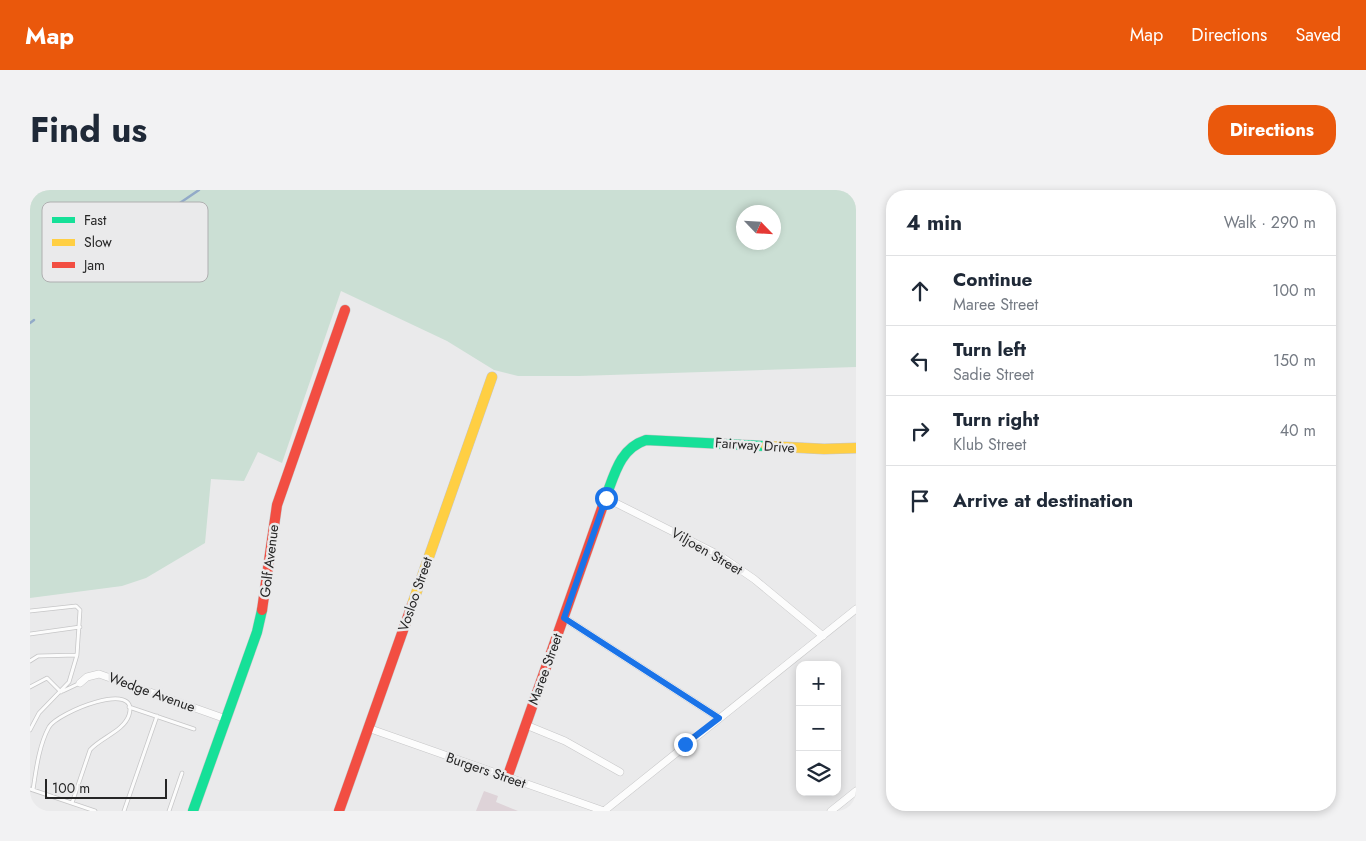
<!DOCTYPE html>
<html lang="en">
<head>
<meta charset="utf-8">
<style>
	:root { --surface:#fff; --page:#f2f2f3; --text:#1f2937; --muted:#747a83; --line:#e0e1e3; --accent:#ea580c }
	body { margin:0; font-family:Jost,sans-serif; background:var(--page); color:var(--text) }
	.controls { position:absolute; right:15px; bottom:15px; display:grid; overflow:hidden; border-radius:10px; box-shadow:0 2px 8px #0003 }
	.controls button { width:45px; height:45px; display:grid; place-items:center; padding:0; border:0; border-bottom:1px solid var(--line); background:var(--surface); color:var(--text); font:25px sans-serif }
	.compass { position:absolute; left:706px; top:15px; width:45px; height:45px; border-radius:50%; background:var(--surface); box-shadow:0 2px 8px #0003; rotate:115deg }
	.scale { position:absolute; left:15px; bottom:12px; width:122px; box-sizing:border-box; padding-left:5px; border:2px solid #262626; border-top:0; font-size:14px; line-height:18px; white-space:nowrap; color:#262626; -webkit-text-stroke:4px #eaeaeb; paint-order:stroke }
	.stop { position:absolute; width:15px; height:15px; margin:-11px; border:4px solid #1a73e8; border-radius:50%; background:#fff }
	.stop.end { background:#1a73e8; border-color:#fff; box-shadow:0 1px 5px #0008 }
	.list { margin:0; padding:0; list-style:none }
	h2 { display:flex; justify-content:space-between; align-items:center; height:65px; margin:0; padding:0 20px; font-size:21px }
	h2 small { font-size:16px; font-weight:400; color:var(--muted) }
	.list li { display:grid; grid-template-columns:32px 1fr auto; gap:15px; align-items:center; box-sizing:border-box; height:70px; padding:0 20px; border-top:1px solid var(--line) }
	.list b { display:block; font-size:19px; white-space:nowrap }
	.list p { margin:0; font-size:16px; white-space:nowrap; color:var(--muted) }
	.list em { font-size:16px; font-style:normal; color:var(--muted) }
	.icon { flex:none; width:28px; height:28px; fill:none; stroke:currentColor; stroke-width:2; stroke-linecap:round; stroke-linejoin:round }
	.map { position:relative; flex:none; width:826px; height:621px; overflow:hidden; border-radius:20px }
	header { display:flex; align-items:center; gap:30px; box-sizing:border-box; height:70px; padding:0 25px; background:var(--accent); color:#fff }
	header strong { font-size:24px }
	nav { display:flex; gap:28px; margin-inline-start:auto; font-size:18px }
	.intro { display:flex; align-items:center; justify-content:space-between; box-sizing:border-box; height:120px; padding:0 30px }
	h1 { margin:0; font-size:35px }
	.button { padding:12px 22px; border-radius:20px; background:var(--accent); color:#fff; font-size:18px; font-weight:700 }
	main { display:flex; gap:30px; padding:0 30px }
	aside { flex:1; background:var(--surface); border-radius:20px; box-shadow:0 2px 8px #0003 }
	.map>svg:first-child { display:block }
</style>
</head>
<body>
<header>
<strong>Map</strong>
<nav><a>Map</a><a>Directions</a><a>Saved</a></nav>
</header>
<div class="intro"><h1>Find us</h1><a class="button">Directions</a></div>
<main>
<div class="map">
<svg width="826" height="621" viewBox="0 0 826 621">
	<rect width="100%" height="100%" fill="#eaeaeb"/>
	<path fill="#cbdfd4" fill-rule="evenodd" d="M0 0H826V177L549 186H488L464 180 417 151 311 101 252 273 228 262 214 291 181 289 175 353 116 388 92 396 0 408ZM714 22H744V52H714Z"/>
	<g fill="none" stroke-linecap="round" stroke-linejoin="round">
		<path stroke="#92aac8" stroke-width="2.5" d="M74 90 91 77 117 41 141 19 169 0
			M0 133 4 130"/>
	</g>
	<path fill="#ded3d8" d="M454 601 468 606 466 612 488 621H446Z"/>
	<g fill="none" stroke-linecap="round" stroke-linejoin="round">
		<g stroke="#c6c6c7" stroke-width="4.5">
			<path id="lane" d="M0 421 46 416 50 420 47 465 39 492 9 523 0 540
				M0 444 50 437
				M0 471 8 466 47 465
				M0 497 17 488 31 502
				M33 501 50 493
				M99 517 164 539
				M0 599 65 621
				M3 600C6 580 9 555 19 537 28 522 110 489 99 525 94 541 70 548 60 560L42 613
				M94 621 127 526
				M139 621 152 583"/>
		</g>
		<g stroke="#c6c6c7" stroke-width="8">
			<path id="street" d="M576 308 689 365 724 389 793 446
				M534 428 689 528
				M50 493 57 487 69 484 196 529
				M496 535 535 551 590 582
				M338 538 574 621
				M574 621 826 419
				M801 621 826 601"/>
		</g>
		<g stroke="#c6c6c7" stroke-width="11">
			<path id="fast" d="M577 304C585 282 591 258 616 250L736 256
				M163 621 227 442 232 420"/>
		</g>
		<g stroke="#c6c6c7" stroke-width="11">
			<path id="slow" d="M736 256 794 259 826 258
				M382 415 462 187"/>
		</g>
		<g stroke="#c6c6c7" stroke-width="11">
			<path id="jam" d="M232 420 247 315 315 120
				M477 588 577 304
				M309 621 382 415"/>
		</g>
		<use href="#lane" stroke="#fcfcfc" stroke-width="3"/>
		<use href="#street" stroke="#fcfcfc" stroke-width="7"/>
		<use href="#fast" stroke="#16e098" stroke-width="10"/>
		<use href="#slow" stroke="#ffcf43" stroke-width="10"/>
		<use href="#jam" stroke="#f24e42" stroke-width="10"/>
	</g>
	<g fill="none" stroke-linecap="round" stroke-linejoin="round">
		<path stroke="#1a73e8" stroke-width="6" d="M576 308 534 428 689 528 655 554"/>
	</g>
	<g text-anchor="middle" stroke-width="5" stroke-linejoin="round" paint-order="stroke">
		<g font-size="14" fill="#262626" stroke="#eaeaeb">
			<text transform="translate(725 255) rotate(4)" y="5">Fairway Drive</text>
			<text transform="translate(677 361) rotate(30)" y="5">Viljoen Street</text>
			<text transform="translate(239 371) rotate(-83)" y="5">Golf Avenue</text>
			<text transform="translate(385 404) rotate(-71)" y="5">Vosloo Street</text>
			<text transform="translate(515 479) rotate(-70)" y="5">Maree Street</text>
			<text transform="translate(122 502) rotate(20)" y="5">Wedge Avenue</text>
			<text transform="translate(456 580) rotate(19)" y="5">Burgers Street</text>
		</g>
	</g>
	<rect x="12" y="12" width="166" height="80" rx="8" fill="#eaeaeb" stroke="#afafb0" stroke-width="1"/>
	<rect x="22" y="27" width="23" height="6" fill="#16e098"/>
	<rect x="22" y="49" width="23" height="7" fill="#ffcf43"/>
	<rect x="22" y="72" width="23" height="6" fill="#f24e42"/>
	<g font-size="14" fill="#262626">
		<text x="54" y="35">Fast</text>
		<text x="54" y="57">Slow</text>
		<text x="54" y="80">Jam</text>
	</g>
</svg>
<div class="controls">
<button>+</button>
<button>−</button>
<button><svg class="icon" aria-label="layers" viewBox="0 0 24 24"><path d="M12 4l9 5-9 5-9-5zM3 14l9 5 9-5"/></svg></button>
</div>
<svg class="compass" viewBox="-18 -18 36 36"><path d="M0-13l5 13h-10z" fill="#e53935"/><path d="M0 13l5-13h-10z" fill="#747a83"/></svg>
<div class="scale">100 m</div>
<div class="stop" style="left:576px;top:308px"></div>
<div class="stop end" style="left:655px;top:554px"></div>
</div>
<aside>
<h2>4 min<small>Walk · 290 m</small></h2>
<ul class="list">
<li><svg class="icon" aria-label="ahead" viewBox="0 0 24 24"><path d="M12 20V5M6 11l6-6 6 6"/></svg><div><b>Continue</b><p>Maree Street</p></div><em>100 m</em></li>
<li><svg class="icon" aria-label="left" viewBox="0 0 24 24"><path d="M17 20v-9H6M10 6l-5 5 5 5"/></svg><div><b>Turn left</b><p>Sadie Street</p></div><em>150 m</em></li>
<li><svg class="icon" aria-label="right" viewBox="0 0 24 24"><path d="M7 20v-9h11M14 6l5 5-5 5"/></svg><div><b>Turn right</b><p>Klub Street</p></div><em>40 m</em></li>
<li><svg class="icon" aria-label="arrive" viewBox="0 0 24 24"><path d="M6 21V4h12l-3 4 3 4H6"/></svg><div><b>Arrive at destination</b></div></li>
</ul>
</aside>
</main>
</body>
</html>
